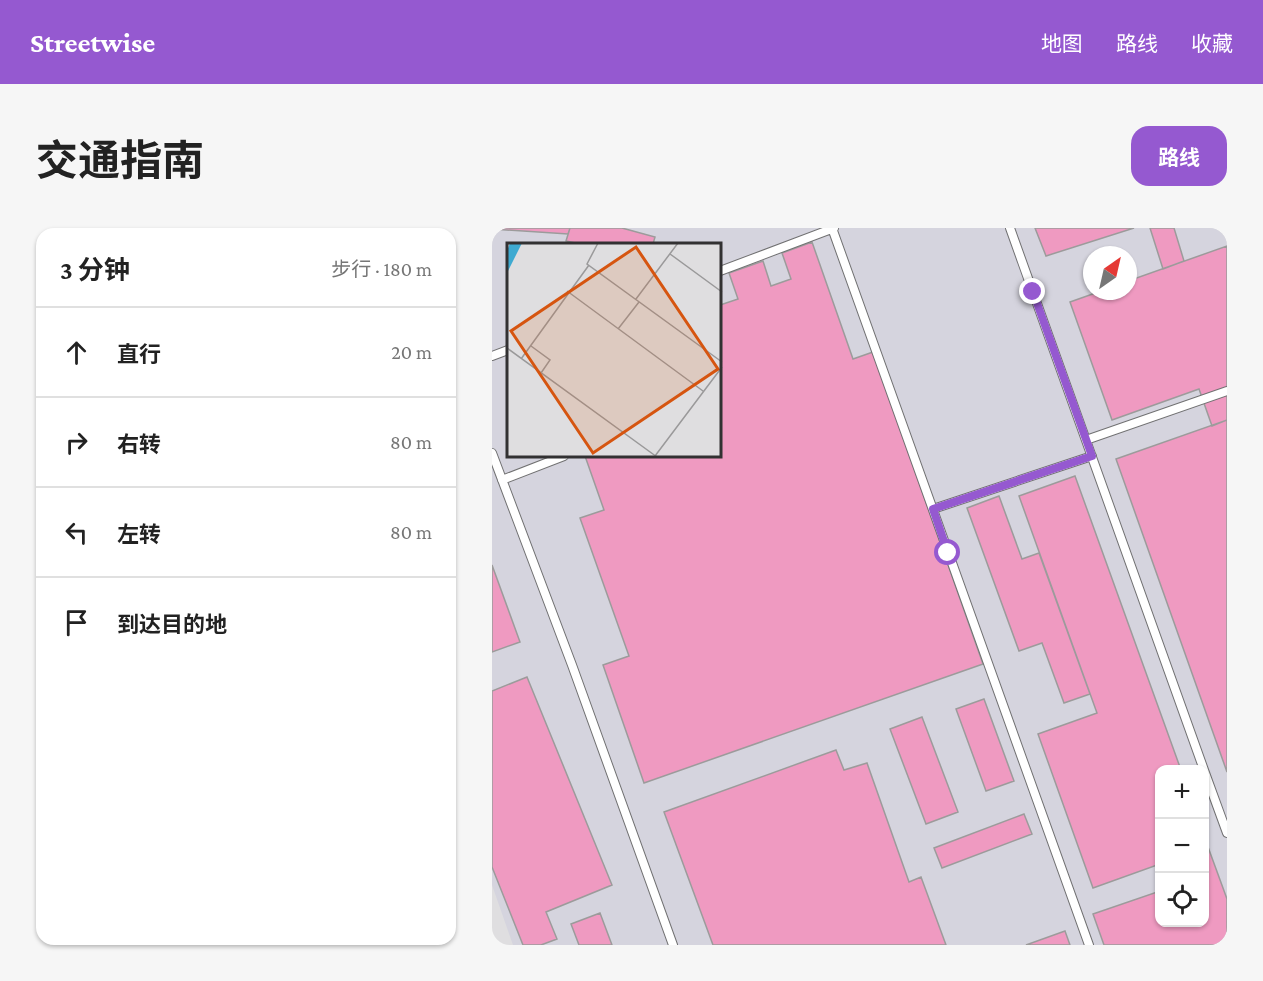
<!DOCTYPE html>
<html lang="zh">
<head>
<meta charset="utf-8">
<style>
	:root { --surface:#fff; --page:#f6f6f6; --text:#222; --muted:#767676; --line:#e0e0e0; --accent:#9559d0 }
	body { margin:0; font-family:"Crimson Pro","Noto Sans SC",serif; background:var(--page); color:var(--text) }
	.controls { position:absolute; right:18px; bottom:18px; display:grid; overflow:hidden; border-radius:12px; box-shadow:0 2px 4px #0004 }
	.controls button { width:54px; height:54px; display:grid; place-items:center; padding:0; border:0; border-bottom:2px solid var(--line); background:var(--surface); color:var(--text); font:30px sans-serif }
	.compass { position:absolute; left:591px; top:18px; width:54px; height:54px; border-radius:50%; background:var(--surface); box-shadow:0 2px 4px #0004; rotate:34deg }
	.stop { position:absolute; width:18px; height:18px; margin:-14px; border:4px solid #9559d0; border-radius:50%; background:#fff }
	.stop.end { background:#9559d0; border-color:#fff; box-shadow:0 2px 6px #0008 }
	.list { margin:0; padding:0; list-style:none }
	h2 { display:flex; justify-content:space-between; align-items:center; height:78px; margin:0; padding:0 24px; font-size:26px }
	h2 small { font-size:20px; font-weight:400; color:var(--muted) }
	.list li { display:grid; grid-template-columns:39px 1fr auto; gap:18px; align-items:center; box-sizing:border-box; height:90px; padding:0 24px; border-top:2px solid var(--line) }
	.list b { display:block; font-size:22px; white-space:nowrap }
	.list em { font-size:20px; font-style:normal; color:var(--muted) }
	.icon { flex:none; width:33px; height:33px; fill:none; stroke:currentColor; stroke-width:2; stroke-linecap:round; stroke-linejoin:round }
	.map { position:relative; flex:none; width:735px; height:717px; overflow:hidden; border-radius:18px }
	header { display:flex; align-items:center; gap:36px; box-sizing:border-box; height:84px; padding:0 30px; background:var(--accent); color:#fff }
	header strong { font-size:28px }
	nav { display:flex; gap:33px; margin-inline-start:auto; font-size:21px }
	.intro { display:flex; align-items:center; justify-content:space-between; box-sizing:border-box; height:144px; padding:0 36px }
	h1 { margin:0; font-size:42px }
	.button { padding:15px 27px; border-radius:18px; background:var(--accent); color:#fff; font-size:21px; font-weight:700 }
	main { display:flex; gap:36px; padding:0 36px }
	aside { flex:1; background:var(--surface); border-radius:18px; box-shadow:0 2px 4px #0004 }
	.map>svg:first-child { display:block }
</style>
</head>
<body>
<header>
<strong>Streetwise</strong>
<nav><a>地图</a><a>路线</a><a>收藏</a></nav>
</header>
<div class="intro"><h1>交通指南</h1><a class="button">路线</a></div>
<main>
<aside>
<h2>3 分钟<small>步行 · 180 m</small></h2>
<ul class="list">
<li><svg class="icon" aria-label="ahead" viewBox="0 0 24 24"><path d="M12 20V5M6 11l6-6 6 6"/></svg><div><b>直行</b></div><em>20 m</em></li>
<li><svg class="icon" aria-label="right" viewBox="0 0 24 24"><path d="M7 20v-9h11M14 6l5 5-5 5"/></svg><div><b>右转</b></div><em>80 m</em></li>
<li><svg class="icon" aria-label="left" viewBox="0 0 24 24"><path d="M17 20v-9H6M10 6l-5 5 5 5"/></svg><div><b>左转</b></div><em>80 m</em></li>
<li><svg class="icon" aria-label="arrive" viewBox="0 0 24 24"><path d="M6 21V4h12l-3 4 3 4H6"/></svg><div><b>到达目的地</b></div></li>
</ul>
</aside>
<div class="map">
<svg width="735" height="717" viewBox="0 0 735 717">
	<rect width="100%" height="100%" fill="#dfdee0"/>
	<path fill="#d5d4de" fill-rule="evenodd" d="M0 0H735V717H21L0 657ZM16 16H228V228H16ZM600 27H636V63H600ZM668 542H712V694H668Z"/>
	<path fill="#ef9ac1" stroke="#9c9b9b" stroke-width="1.5" d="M0 0H78L76 6 0 1Z
		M78 0H130L163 9 161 16H88L74 13Z
		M543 0H642L554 28Z
		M658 0H682L692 33 671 41Z
		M320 14 361 131 381 124 491 436 152 555 111 437 137 428 88 290 112 282 93 228H228V77L246 71 237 45 271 33 279 58 299 51 290 25Z
		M735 18V192L720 198 707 161 620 192 578 74 609 63H636V53Z
		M735 192V544L624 231Z
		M583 248 689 542H668V636L601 660 546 506 605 485 527 268Z
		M507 268 530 331 547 325 598 466 572 475 550 415 527 423 475 280Z
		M0 337 28 414 0 424Z
		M35 449 120 657 54 684 65 711 49 717H31L0 639V463Z
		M492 471 522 553 494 563 464 481Z
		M430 489 466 584 434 596 398 501Z
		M344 522 352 542 375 535 417 654 429 649 454 717H221L172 584Z
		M532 586 540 606 450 640 442 620Z
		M712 608 735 671V714L728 717H612L601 686 668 663V694H712Z
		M108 685 120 717H87L79 696Z
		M573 703 578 717H534Z"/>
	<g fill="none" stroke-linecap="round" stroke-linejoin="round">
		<g stroke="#717172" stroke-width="10">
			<path id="service" d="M340 0 597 717
				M518 0 712 542
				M228 43 342 0
				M0 128 16 122
				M594 212 735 163
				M0 225 80 437 181 717
				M10 252 72 228
				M441 281 600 228
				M712 542 735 605"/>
		</g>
		<use href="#service" stroke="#fff" stroke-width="8"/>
	</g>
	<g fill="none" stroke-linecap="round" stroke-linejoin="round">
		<path stroke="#9559d0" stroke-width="8" d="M456 325 441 281 600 228 541 64"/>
	</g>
	<g transform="translate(15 15)">
		<rect width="214" height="214" fill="#dfdee0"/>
		<path d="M3 0H15L0 30V8Z" fill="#3eaad1"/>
		<path fill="none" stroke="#9a999a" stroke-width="1.5" d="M91 0 80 21 215 119M163 11 215 49M60 48 196 148M129 56 171 0M111 86 132 59M24 103 43 117 34 130M0 105 150 214M14 116 82 22M148 213 215 124"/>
		<path fill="#d65510" fill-opacity="0.15" stroke="#d65510" stroke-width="3" d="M129 4 211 126 86 210 4 88Z"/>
		<rect width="214" height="214" fill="none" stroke="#323132" stroke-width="3"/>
	</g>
</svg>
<div class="controls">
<button>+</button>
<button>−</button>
<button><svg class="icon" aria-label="locate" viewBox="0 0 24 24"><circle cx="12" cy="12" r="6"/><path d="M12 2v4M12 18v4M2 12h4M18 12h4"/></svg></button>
</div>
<svg class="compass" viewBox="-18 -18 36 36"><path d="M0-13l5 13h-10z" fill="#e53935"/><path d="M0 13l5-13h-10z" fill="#767676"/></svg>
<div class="stop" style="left:456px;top:325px"></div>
<div class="stop end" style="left:541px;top:64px"></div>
</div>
</main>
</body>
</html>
